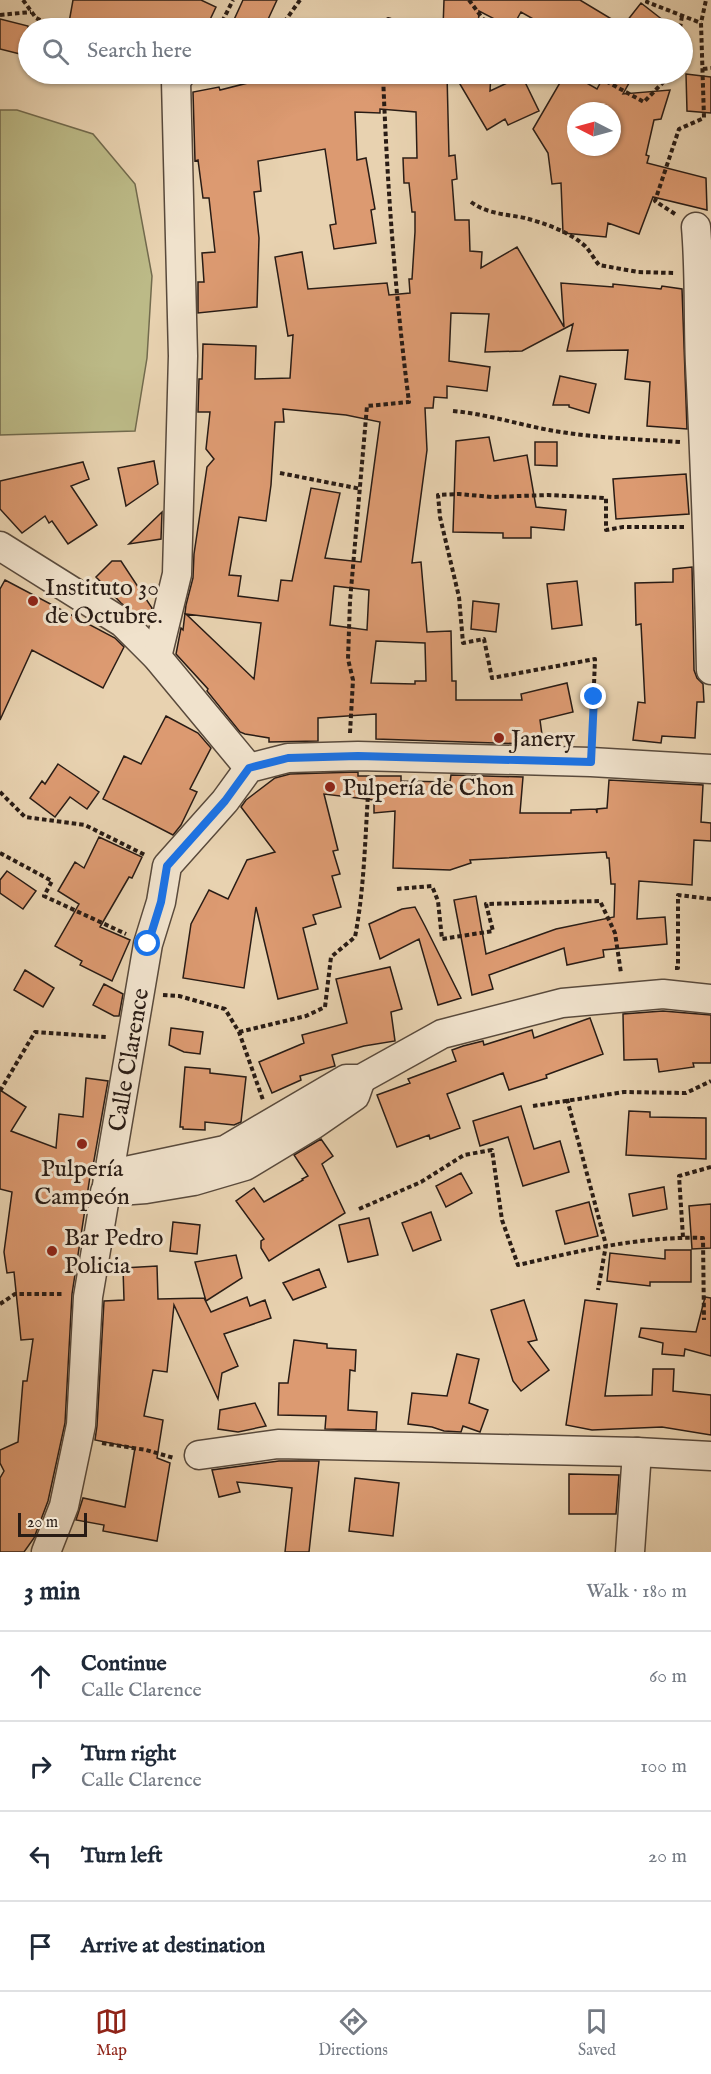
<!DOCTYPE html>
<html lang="en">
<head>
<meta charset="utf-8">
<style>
	:root { --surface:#fff; --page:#f6f6f7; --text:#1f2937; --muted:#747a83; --line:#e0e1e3; --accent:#8f2418 }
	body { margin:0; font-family:"IM FELL English",serif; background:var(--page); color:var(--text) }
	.compass { position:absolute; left:567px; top:102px; width:54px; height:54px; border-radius:50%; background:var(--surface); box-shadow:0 2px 4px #0004; rotate:276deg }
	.scale { position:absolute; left:18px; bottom:15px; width:69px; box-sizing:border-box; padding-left:6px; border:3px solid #291c15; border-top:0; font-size:16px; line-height:21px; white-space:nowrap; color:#291c15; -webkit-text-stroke:4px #f0e2cc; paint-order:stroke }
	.stop { position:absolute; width:18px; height:18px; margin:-14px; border:4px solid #1a73e8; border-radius:50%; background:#fff }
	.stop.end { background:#1a73e8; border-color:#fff; box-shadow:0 2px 6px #0008 }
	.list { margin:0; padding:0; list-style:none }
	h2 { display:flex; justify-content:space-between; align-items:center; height:78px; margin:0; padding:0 24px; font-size:26px }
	h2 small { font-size:20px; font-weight:400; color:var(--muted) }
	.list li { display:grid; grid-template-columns:39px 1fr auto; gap:18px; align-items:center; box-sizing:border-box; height:90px; padding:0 24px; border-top:2px solid var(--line) }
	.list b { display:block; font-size:22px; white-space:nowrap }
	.list p { margin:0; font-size:20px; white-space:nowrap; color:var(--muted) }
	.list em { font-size:20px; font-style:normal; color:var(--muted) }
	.icon { flex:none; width:33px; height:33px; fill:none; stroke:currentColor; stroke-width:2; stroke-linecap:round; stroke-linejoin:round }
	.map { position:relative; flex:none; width:711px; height:1552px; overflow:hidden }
	.search { position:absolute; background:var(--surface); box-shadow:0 2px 4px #0004; left:18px; right:18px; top:18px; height:66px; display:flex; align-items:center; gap:15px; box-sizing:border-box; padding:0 21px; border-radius:33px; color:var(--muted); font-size:22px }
	.sheet { height:438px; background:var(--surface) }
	nav { display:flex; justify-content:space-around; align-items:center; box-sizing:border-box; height:84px; border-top:2px solid var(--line); background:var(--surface); font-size:16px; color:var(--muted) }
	nav a { display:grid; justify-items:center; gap:3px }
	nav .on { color:var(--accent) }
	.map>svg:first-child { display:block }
</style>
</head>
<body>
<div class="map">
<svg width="711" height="1552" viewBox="0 0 711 1552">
	<rect width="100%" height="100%" fill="#e8d2b0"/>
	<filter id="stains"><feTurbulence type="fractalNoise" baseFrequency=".00333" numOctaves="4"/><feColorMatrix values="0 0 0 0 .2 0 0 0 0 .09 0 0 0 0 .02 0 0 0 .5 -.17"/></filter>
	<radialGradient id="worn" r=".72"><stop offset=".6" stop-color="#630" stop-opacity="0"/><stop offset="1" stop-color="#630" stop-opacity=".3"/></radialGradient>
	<path fill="#bcba87" stroke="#726b4e" stroke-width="1.5" d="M0 110H17L93 134 135 184 152 276 147 358 135 431 0 435Z"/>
	<path fill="#dc9a71" stroke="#291c15" stroke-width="1.5" fill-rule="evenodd" d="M73 0H201L216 7 206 28H68Z
		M243 0H277L264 28H246L233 22Z
		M444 0H580L623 26 641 3 673 28H549L521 12 512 28 479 11 478 28H443Z
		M0 19 28 26V56L0 49Z
		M283 74H360L359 81 401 82 402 74H447L449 156 455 155 457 179 452 180 455 220H469L470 251 482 252 481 268 517 247 564 327 561 283 613 287V284L661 289 662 286 682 289 687 429 647 426 650 382 625 379 628 350 567 351 573 324 522 351 485 352 489 314 451 313 449 361 490 367 487 391 447 386V398L434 397 433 408H425L427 450 412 563 421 562 427 632 451 631 452 681H456V700H522L521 694 567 683 573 712 540 720 543 742 527 744 376 739V714L318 718V741L269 742V738L245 734 240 732 207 691 208 689 176 654 181 628 183 630 186 605 193 578 194 554 207 467 214 459 206 449 210 412H198L199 379H202L203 344 256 346 255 379 290 378 293 335 288 336 275 257 302 252 308 289 387 283 389 295 410 293 409 279H412L415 232V212H412L409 183H404L403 158H417L416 112 380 109V113L355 112 357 160 366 158 375 209 371 210 376 243 334 249 330 225 336 224 325 149 258 161 261 191 254 192 259 238 257 307 198 313V282H204L202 253 215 252 209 198H203L198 160 195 161 193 92 219 87 220 90ZM283 409 346 415 380 422 361 562 325 558 340 493 311 488 292 581 281 580 278 601 238 596 241 576 229 575 239 517 266 521 271 485 275 422H284ZM334 586 369 590 367 630 330 625ZM186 614 261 623 254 679ZM376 641 425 643 426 681H415V684L371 683Z
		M454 74H491L490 91 522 76 539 111 508 125 505 119 487 130Z
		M565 74H571L597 89 605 74H634L623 94 670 90 661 119 654 120 646 155 649 156 647 163 706 178 707 210 653 197 639 234 608 223 606 237 563 233 561 183 552 184 548 153 533 129ZM576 111H612V147H576Z
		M686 74 711 77V113L687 111Z
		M560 376 596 384 589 413 569 407V405H553Z
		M489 437 494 461 527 455 536 507 566 510 564 530 531 527V538H503V533L453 532 456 441Z
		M535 442H557V466L535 465Z
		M154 461 158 484 126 506 118 468Z
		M83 462 89 479 71 486 97 525 68 544 52 521 49 523 45 516 22 533 0 509V481Z
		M686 474 689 514 616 519 613 479Z
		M162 512 161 539 129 544Z
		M112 561H121L152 608 150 614 144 621 121 603 96 577Z
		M692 567 694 670 697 678 703 684 704 702H697L695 738 662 736 661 743 633 740 638 702 645 703 641 624 636 625 635 583 673 582V569Z
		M5 580 115 638 124 647 103 688 32 650 0 720V589Z
		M577 581 582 625 552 629 547 584Z
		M473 601 499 604 496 632 471 629Z
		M166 716 198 733 211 748 190 789 197 792 181 825 173 835 103 799 124 756 141 764Z
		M58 764 99 792 87 809 70 797 55 817 30 798 42 781 45 784Z
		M358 772V776H401V781L450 782 451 775 523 777 520 813H571V810L596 809 597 813V809L607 808 609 780 703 785 701 822 711 823V841L694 840 692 885 639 881 637 919 665 917 667 944 603 950 604 957 567 965 564 948 489 975 493 989 472 995 454 900 476 896 486 954 556 929 614 917 615 884H611L609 858H607L606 852 470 860 471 863 450 870 393 868 395 811 374 813V800L324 794 338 850 333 851 340 874 332 876 341 907 313 915 316 924 303 928 318 989 278 999 256 907 244 988 183 978 191 924 209 890 228 899 247 860 275 852 241 807 246 800 275 778 290 774Z
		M99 837 142 857 132 878 129 877 100 927 130 940 112 981 80 965 82 961 55 946 79 904 58 891 75 862 84 868Z
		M7 871 36 891 23 909 0 893V880Z
		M415 907 425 926 461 998 438 1005 419 939 380 959 369 924 402 909Z
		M390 967 402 1009 391 1012 395 1041 364 1046 332 1055 335 1066 300 1076 301 1080 272 1093 259 1062 304 1043 302 1035 347 1023 336 979Z
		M25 970 54 988 43 1007 14 990Z
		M104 984 123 994 119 1016H114L93 1005Z
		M663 1011 711 1015V1063H693L694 1067 659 1072 657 1059 624 1060 623 1014Z
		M590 1018 603 1054 546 1075 547 1078 509 1090 503 1073 447 1094 460 1128 430 1139 429 1135 397 1147 377 1095 410 1083 408 1079 456 1061 452 1050 463 1046 483 1041 484 1045 532 1030 534 1038Z
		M171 1028 203 1032 200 1054 184 1052 169 1045Z
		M185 1067 210 1069V1073L246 1077 241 1122 234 1125 205 1122V1130L183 1129V1127H180Z
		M86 1078 108 1081 93 1166 91 1170 72 1294 65 1423 48 1501 34 1538 24 1552H0V1478L4 1471 0 1463V1450L18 1442 23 1381H27L33 1339 21 1340 14 1272 7 1273 4 1252 12 1192 0 1189V1090L26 1107 11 1131 56 1148 59 1114 83 1117Z
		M521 1106 534 1149 560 1141 569 1172 523 1186 508 1137 480 1146 473 1121Z
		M629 1111 650 1112V1117L706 1118V1159L626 1155Z
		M321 1139 333 1156 322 1164 345 1213 269 1261 261 1248V1241L264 1239 236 1201 254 1188 264 1202 303 1180 302 1179 308 1176 294 1155Z
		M461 1173 472 1193 446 1207 436 1186Z
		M664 1187 667 1209 633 1216 629 1194Z
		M589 1202 598 1236 565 1244 556 1211Z
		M711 1204V1248L692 1249 689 1206Z
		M431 1212 441 1240 413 1251 402 1223Z
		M369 1218 378 1255 348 1262 339 1225Z
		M173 1222 200 1225 197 1254 170 1251Z
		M665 1250H691V1282H650V1286L607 1281 610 1253 665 1259Z
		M236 1255 242 1278 206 1301 195 1262Z
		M157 1266 158 1299 204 1298 211 1312 247 1297 250 1306 265 1300 271 1318 224 1334 238 1366 222 1373 218 1399 174 1305 167 1372 153 1370 144 1416 163 1420 157 1458 170 1463 157 1541 103 1531 104 1525 76 1520 83 1498 125 1507 135 1448 95 1440 97 1426 104 1301 124 1300 123 1268Z
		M319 1269 326 1287 293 1300 283 1283Z
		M705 1297 711 1298V1356L685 1349 684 1356 662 1354 663 1343 639 1337 641 1328 696 1332Z
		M524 1300 537 1340 528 1342 549 1370 521 1391 513 1381 491 1310Z
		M585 1300 617 1304 605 1396 652 1395 653 1369H674L673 1391 711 1395V1435L662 1427 592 1430 566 1425Z
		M294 1340 327 1344V1348L356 1350 355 1371 350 1370 348 1410 377 1412 376 1430 325 1429 326 1416 278 1415 279 1383H288Z
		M457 1354 479 1359 469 1403 488 1410 480 1432 463 1426 461 1432 444 1431 432 1427 408 1424 412 1393 447 1396Z
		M255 1403 266 1426 238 1432 218 1429 220 1410Z
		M279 1461H319L309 1552H285L292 1488 237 1482 240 1492 219 1497 212 1470Z
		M569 1474 619 1475 616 1514H569Z
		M355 1478 399 1483 393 1536 349 1531Z"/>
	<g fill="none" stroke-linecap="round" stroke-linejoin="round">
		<g stroke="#594a3c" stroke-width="31">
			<g id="minor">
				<path d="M696 227C700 273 698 318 700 364 705 466 709 568 711 670"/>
				<path d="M0 546 123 623 157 657 249 768"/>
				<path d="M157 657 177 574 183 356 176 81 181 74"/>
				<path d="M107 1175 225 1150 346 1079H361L442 1034 562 1003 663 994 711 999"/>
				<path d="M105 1192 146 1189 194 1181 245 1166 313 1125 355 1096 361 1079"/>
				<path d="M199 1455 278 1444 637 1452 711 1456"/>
				<path id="s1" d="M46 1552 64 1506 81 1425 88 1297 148 944 161 902 167 866 225 801 249 768 288 758 358 756 591 762 711 769"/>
				<path d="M630 1552 637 1452"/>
			</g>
		</g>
		<path stroke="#291c15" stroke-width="4" stroke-dasharray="4.5 3" stroke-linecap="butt" d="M23 0 36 18 56 28
			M469 0 483 19 500 28
			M648 0 647 2 701 23
			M0 15 31 12
			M219 28 233 0
			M280 28 300 0
			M387 28 388 19 423 28
			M680 28 682 16
			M703 69 711 68
			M593 74 644 102 671 74
			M471 202C487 214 506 214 525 218 544 223 570 232 585 246 590 251 594 259 599 265L638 272 674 273
			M675 214 655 201 679 129 704 118 701 23 706 0
			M453 411C486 414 517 424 549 430 592 438 636 439 680 442
			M280 473 361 489
			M350 733 353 680 348 659 350 601 367 406 409 402C395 293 387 183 383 74
			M592 736 595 659 492 678 484 639 463 643 459 597 440 517 438 495 459 494 492 497 548 495 606 498V530L623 527H684
			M0 792 25 817 85 825 145 855
			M0 853 52 881 44 896 126 934
			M397 889 432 886 438 901 442 939 493 931 486 904 600 901 615 933 621 973
			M675 968H678V895L711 899
			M163 995 179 996 225 1009 239 1032 263 1100
			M239 1032 306 1016 325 1007 331 957 355 937C365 885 365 833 369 780
			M0 1091 35 1032 106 1037
			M567 1099 606 1245 598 1290
			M533 1106 624 1092 686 1093 711 1081
			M359 1209 421 1182 464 1155 492 1150 502 1220 518 1265C579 1251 640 1236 703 1238L704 1320
			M683 1237 679 1176 711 1167
			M0 1304 15 1294H63
			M102 1443 146 1450 174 1458"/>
		<use href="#minor" stroke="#f0e2cc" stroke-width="28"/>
	</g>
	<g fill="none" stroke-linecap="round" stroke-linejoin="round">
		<path stroke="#1a73e8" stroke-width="8" d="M148 944 161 902 167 866 225 801 249 768 288 758 358 756 591 762 594 697"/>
	</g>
	<g fill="#8f2418" stroke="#f0e2cc" stroke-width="2">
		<circle cx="33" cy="601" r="6"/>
		<circle cx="499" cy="738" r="6"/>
		<circle cx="330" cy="787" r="6"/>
		<circle cx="82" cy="1144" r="6"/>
		<circle cx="52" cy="1251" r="6"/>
	</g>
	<g text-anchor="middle" stroke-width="6" stroke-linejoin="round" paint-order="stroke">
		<g font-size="24" fill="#291c15" stroke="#f0e2cc" text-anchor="start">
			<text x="45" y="595">Instituto 30<tspan x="45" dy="28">de Octubre.</tspan></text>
			<text x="511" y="746">Janery</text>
			<text x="342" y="795">Pulpería de Chon</text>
			<text x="82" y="1176" text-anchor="middle">Pulpería<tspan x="82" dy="28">Campeón</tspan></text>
			<text x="64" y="1245">Bar Pedro<tspan x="64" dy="28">Policia</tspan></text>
		</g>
		<g font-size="24" fill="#291c15" stroke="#f0e2cc">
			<text dy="8" stroke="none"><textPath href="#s1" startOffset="501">Calle Clarence</textPath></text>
		</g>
	</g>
	<rect width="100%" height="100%" filter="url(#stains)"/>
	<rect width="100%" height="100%" fill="url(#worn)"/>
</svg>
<svg class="compass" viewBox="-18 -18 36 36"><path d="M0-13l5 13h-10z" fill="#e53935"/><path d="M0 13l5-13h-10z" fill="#747a83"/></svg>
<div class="scale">20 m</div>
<div class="stop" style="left:148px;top:944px"></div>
<div class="stop end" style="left:594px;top:697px"></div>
<div class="search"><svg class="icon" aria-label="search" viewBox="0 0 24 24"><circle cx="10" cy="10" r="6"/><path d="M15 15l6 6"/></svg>Search here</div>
</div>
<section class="sheet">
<h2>3 min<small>Walk · 180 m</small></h2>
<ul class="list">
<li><svg class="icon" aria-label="ahead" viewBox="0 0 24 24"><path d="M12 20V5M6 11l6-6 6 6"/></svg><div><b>Continue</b><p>Calle Clarence</p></div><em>60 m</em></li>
<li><svg class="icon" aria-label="right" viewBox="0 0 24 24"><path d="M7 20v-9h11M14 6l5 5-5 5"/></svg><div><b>Turn right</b><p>Calle Clarence</p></div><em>100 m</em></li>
<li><svg class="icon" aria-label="left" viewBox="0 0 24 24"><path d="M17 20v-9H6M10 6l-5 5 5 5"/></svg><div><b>Turn left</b></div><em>20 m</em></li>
<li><svg class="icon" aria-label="arrive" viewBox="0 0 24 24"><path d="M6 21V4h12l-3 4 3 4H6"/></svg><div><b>Arrive at destination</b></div></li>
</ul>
</section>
<nav>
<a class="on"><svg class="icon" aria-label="map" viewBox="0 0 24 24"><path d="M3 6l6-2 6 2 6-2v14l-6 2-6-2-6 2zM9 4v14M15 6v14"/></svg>Map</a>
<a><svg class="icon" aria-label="directions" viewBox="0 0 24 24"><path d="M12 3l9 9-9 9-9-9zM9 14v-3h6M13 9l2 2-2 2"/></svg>Directions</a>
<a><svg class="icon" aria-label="saved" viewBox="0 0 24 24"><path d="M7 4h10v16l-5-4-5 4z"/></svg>Saved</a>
</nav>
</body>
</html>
